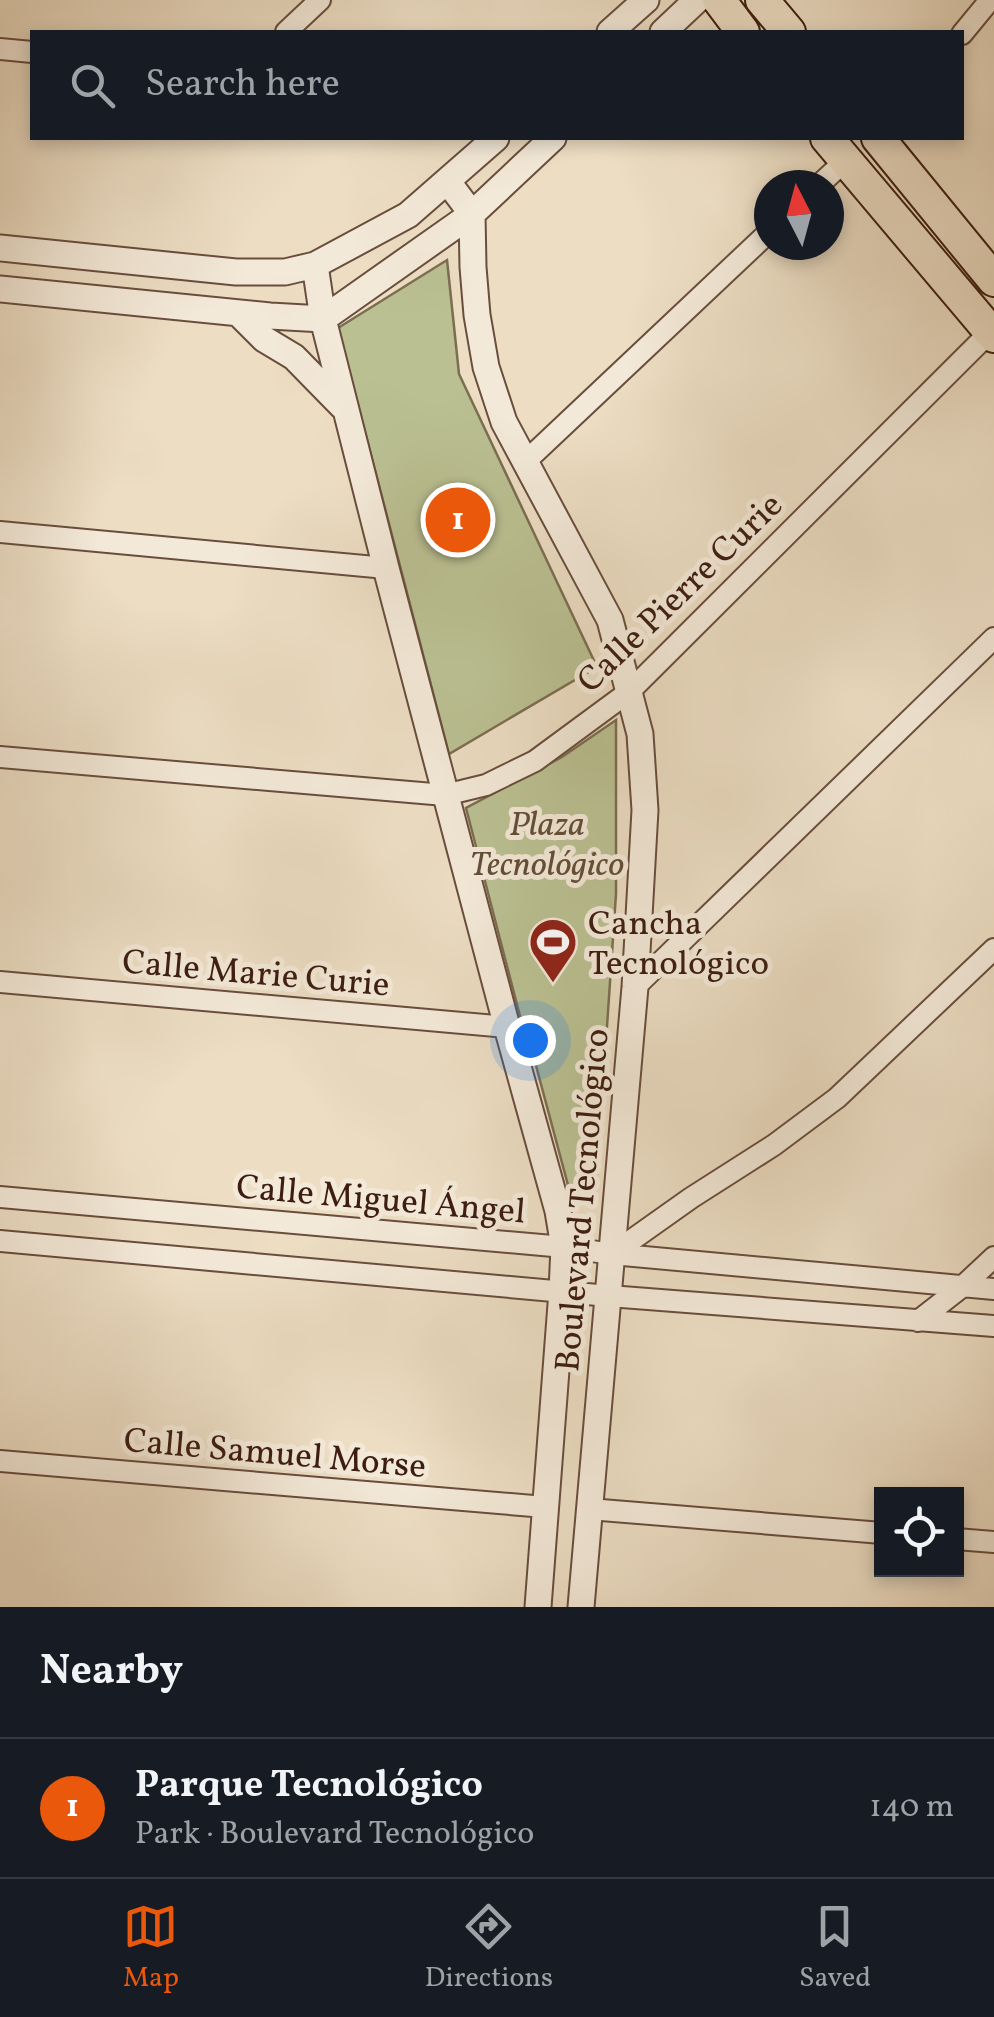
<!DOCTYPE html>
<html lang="en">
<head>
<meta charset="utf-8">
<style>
	:root { --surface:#171b24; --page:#242831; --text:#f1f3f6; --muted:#9ea1a6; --line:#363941; --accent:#ea580c }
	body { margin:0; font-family:Vollkorn,serif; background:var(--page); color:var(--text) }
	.controls { position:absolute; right:30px; bottom:30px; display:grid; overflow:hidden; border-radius:0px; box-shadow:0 5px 15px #0003 }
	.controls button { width:90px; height:90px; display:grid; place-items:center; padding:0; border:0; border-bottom:2px solid var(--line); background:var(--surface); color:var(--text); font:50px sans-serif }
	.compass { position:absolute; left:754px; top:170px; width:90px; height:90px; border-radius:50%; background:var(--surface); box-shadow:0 5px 15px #0003; rotate:354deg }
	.you { position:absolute; left:530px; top:1040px; width:35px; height:35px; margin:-25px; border:8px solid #fff; border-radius:50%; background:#1a73e8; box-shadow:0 0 0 15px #1a73e833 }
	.badge { display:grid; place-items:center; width:65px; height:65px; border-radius:50%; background:var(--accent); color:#fff; font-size:32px; font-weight:700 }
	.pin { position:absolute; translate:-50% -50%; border:5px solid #fff; box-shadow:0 2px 10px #0006 }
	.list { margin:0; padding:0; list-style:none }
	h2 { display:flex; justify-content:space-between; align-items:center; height:130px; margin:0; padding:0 40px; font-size:42px }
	h2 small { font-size:32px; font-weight:400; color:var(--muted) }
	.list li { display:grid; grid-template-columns:65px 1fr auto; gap:30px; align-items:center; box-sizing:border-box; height:140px; padding:0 40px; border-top:2px solid var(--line) }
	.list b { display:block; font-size:38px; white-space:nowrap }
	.list p { margin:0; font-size:32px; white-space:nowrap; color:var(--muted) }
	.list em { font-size:32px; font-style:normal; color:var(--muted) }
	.icon { flex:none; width:55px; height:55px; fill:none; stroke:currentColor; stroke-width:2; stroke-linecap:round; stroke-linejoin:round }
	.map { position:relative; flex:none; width:994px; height:1607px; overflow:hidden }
	.search { position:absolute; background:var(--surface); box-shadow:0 5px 15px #0003; left:30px; right:30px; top:30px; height:110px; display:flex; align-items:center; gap:25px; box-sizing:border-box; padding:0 35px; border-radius:0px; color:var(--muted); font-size:38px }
	.sheet { height:270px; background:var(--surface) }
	nav { display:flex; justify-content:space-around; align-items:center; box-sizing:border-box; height:140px; border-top:2px solid var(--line); background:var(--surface); font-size:28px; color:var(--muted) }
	nav a { display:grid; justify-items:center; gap:5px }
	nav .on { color:var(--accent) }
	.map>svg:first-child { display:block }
</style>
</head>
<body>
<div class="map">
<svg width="994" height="1607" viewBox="0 0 994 1607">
	<rect width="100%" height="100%" fill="#ecddc3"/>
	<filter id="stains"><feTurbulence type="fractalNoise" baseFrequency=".002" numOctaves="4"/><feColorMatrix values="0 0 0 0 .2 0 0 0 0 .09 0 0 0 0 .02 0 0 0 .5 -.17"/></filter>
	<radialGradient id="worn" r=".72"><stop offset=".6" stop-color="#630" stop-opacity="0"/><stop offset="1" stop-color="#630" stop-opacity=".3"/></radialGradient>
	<path fill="#bac092" stroke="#7c6e51" stroke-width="2.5" d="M447 260 459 374 597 667 449 754 338 328Z
		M616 720V894L595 1203 572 1200 531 1047H528L466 808 562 757Z"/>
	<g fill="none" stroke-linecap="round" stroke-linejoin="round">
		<g stroke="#694d3d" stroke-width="24">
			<path id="minor" d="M286 32 320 0
				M962 34 990 0
				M0 49 32 52
				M819 185 846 160
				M525 462 769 232
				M0 532 386 568
				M0 757 445 795 486 785 535 761 630 691 990 332
				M0 982 507 1027
				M635 987 994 638
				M0 1197 564 1247 612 1254 994 1289
				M0 1241 609 1296 994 1326
				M612 1254 691 1198 774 1145 837 1098 994 949
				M918 1321 963 1286 994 1257
				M0 1461 545 1507
				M589 1509 882 1533
				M956 1539 994 1542"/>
		</g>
		<g stroke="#694d3d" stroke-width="29">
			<path id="tertiary" d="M610 32 646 0
				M663 32 697 0
				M448 182 472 214 473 267 477 315 486 367 504 422 610 620 640 734 645 810 635 987 581 1607
				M0 248 236 272H285L315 265 408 215 496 138
				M315 265 323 319 386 568 507 1027 558 1211 564 1247 562 1291 538 1607
				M0 289 270 316 323 319 472 214 553 138
				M238 313 264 339 294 357 342 406"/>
		</g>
		<g stroke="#3d1d10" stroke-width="36">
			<path id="primary" d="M719 0 743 32
				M762 0 789 32
				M827 138 994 336
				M878 138 994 280"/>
		</g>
		<use href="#minor" stroke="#f3e9d8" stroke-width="20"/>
		<use href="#tertiary" stroke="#f3e9d8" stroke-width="25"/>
		<use href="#primary" stroke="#ecddc3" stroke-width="32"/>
	</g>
	<defs>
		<g id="stadium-pin" transform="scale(2.5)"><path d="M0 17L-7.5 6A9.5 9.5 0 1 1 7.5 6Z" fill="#8f2418" stroke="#f3e9d8"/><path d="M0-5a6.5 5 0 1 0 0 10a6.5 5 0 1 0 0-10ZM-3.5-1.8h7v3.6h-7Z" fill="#fff"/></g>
	</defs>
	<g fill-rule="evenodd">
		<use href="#stadium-pin" x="553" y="942"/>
	</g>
	<g text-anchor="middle" stroke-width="10" stroke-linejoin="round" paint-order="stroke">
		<g font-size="35" fill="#3d1d10" stroke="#f3e9d8">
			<text transform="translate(679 592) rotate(-44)" y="12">Calle Pierre Curie</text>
			<text transform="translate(256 972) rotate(5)" y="12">Calle Marie Curie</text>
			<text transform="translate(381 1198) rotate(5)" y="12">Calle Miguel Ángel</text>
			<text transform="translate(581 1200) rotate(-85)" y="12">Boulevard Tecnológico</text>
			<text transform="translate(275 1452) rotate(5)" y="12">Calle Samuel Morse</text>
		</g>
		<g font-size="35" font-style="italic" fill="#624e37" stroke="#f3e9d8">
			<text x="547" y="835">Plaza<tspan x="547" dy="40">Tecnológico</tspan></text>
		</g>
		<g font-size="35" fill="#3d1d10" stroke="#f3e9d8" text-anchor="start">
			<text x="588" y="934">Cancha<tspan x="588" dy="40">Tecnológico</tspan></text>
		</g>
	</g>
	<rect width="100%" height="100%" filter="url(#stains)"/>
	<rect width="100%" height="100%" fill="url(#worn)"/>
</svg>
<div class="controls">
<button><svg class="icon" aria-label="locate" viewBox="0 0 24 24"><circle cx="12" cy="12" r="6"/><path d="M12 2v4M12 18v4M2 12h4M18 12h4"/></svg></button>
</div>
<svg class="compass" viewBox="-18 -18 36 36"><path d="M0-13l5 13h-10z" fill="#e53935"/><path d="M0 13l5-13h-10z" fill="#9ea1a6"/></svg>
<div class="you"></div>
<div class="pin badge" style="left:458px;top:520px">1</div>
<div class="search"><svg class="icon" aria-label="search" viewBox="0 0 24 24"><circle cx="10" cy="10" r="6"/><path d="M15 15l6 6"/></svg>Search here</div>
</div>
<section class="sheet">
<h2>Nearby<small></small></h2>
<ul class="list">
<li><span class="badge">1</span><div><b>Parque Tecnológico</b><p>Park · Boulevard Tecnológico</p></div><em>140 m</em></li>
</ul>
</section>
<nav>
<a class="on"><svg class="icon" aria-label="map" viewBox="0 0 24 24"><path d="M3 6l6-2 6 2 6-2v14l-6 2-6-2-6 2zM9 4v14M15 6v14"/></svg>Map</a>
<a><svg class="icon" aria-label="directions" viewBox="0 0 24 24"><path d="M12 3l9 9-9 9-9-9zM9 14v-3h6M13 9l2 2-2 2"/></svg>Directions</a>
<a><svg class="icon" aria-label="saved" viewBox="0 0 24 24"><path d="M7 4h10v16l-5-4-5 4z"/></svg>Saved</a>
</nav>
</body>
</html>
